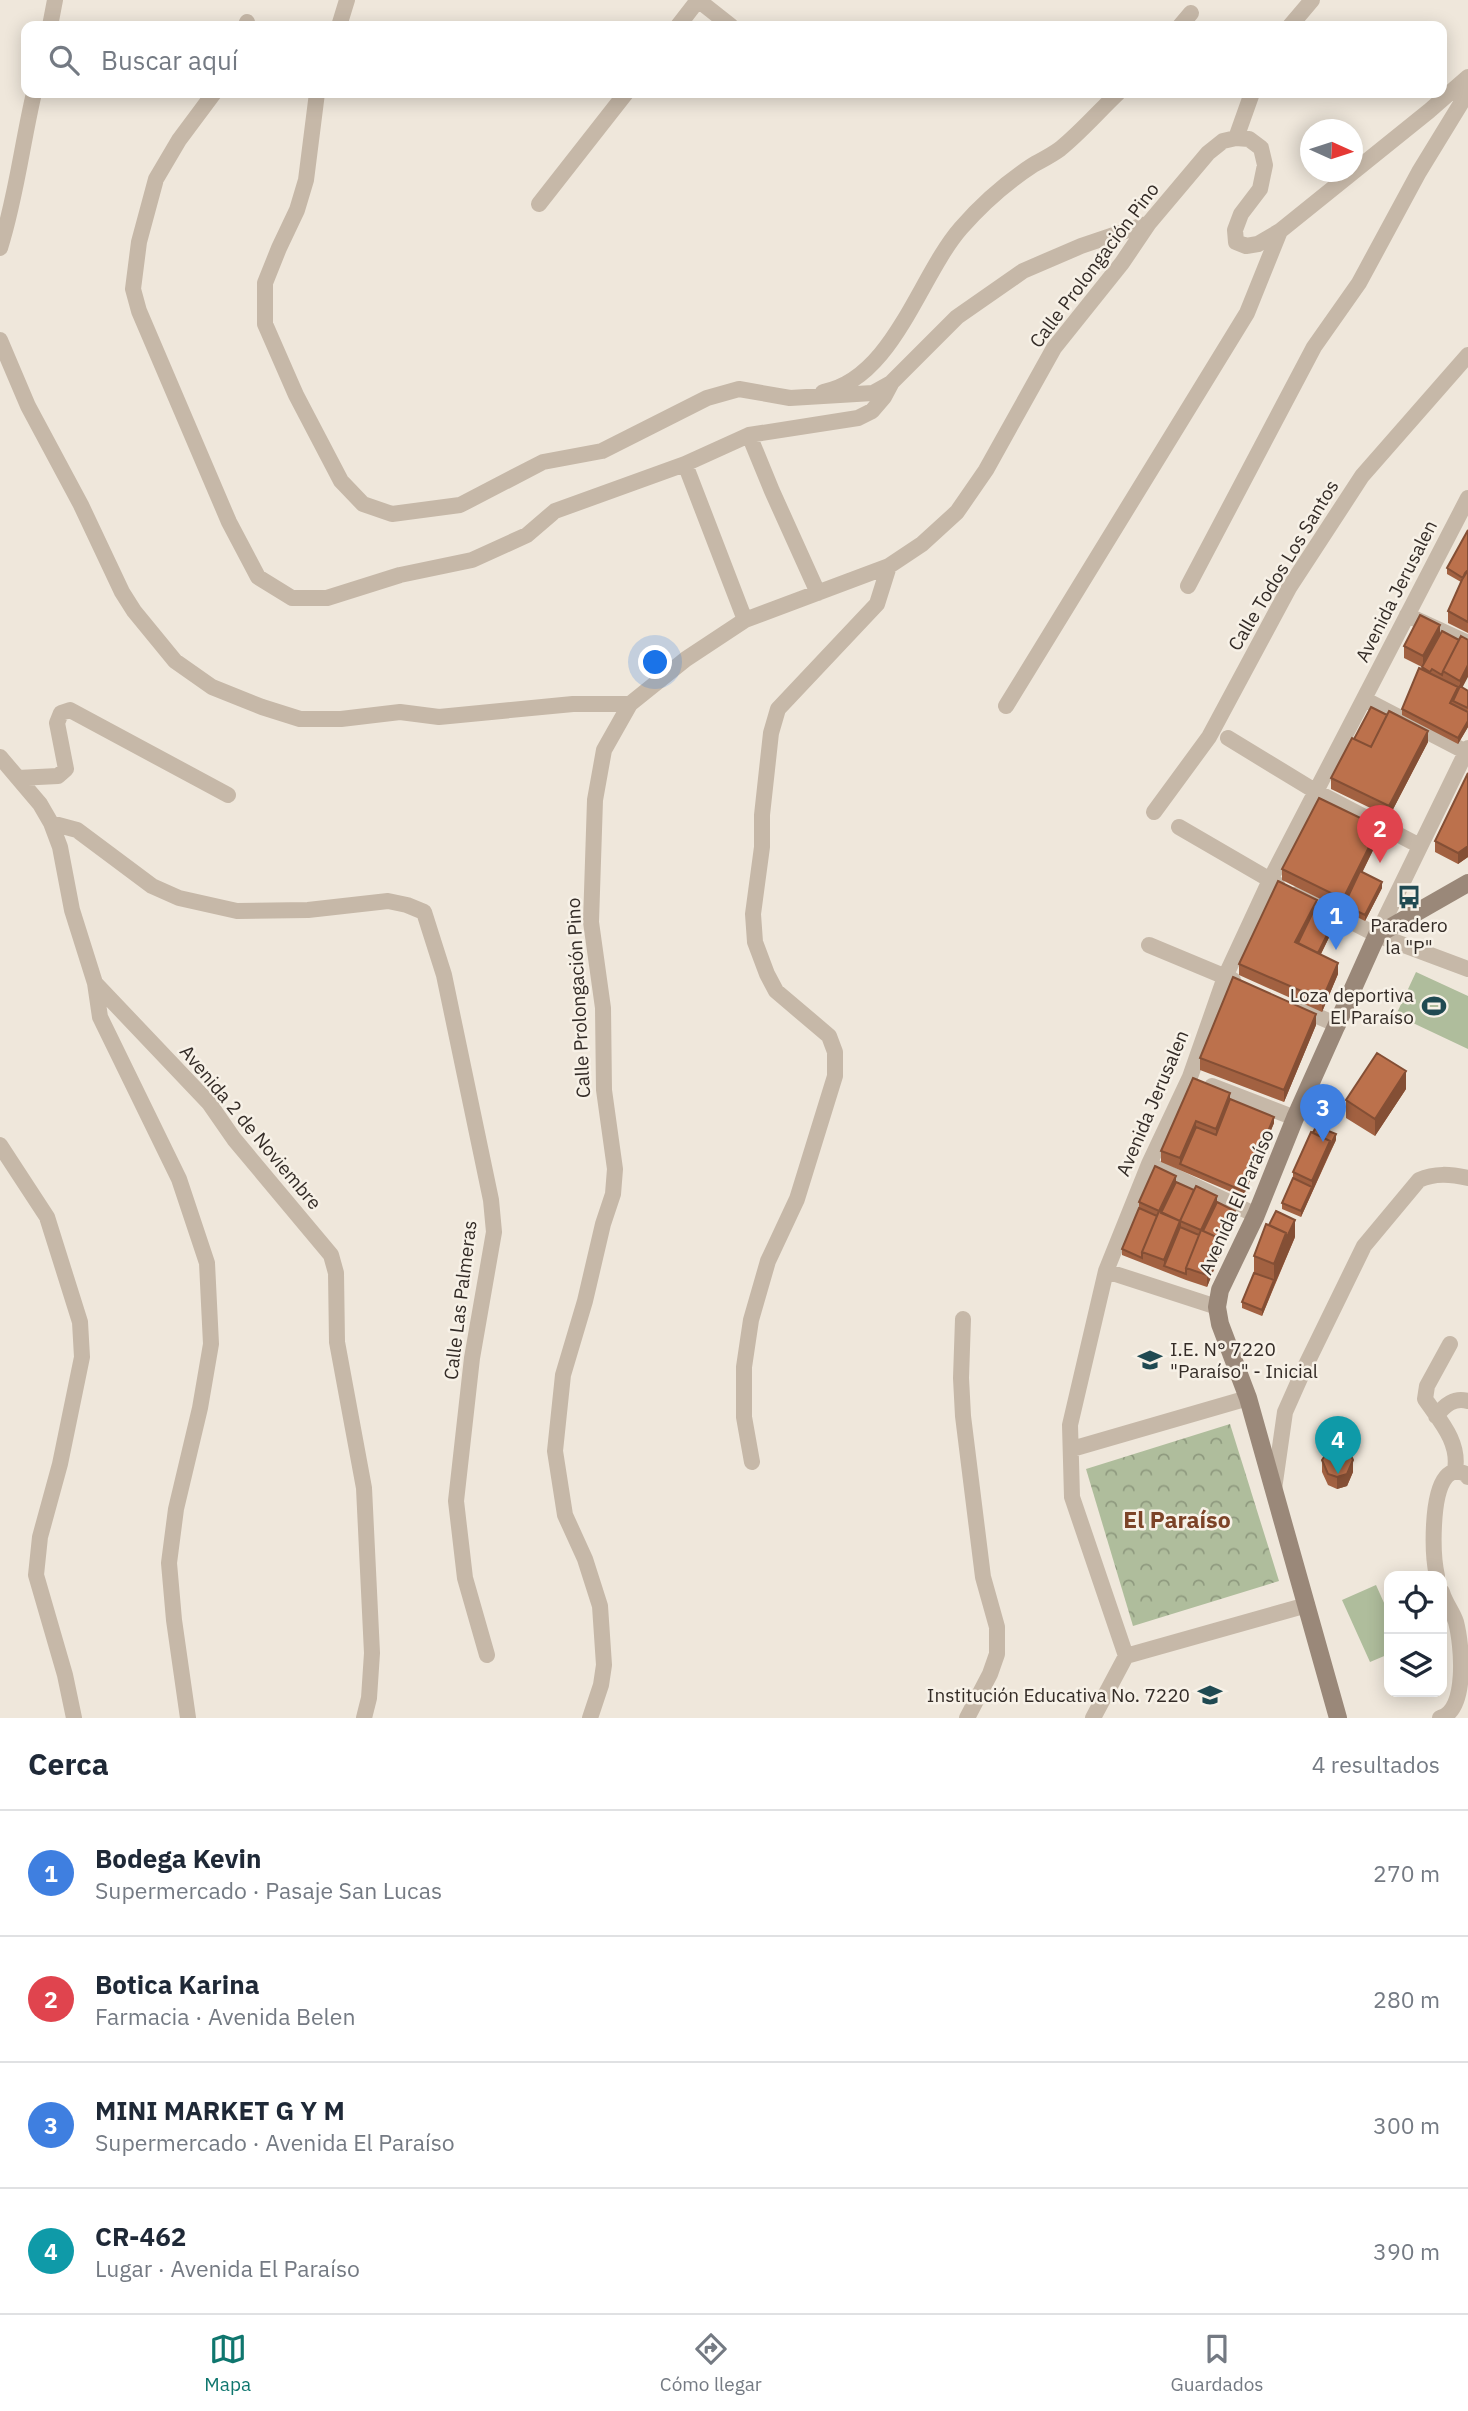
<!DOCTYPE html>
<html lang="es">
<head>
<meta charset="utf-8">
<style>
	:root { --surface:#fff; --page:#f2f2f3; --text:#1f2937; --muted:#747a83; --line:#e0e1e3; --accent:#0f766e }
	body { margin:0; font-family:"IBM Plex Sans",sans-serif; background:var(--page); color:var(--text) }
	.controls { position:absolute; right:21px; bottom:21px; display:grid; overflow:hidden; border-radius:14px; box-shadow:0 4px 18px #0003 }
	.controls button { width:63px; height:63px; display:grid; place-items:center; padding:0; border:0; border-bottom:2px solid var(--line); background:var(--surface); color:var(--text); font:35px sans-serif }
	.compass { position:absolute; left:1300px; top:119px; width:63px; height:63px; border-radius:50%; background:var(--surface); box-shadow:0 4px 18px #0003; rotate:93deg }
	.you { position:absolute; left:656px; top:663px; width:24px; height:24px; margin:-18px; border:5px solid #fff; border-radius:50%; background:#1a73e8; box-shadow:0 0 0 10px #1a73e833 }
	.badge { display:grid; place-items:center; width:46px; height:46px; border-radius:50%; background:var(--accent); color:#fff; font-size:23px; font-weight:700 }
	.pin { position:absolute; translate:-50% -58px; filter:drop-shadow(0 2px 4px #0008) }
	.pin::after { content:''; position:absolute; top:37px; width:24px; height:21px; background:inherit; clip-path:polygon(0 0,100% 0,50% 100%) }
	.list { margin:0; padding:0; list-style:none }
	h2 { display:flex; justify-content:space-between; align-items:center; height:91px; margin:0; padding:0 28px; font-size:30px }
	h2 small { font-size:23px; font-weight:400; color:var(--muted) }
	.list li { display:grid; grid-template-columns:46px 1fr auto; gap:21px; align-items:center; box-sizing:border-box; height:126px; padding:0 28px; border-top:2px solid var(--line) }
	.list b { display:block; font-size:26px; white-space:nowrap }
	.list p { margin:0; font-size:23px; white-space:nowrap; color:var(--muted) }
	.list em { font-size:23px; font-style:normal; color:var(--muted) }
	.icon { flex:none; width:38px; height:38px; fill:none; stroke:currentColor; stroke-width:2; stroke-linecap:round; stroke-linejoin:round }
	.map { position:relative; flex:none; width:1468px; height:1718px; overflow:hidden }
	.search { position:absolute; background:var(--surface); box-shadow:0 4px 18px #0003; left:21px; right:21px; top:21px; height:77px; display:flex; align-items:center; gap:18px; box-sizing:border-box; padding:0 24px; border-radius:14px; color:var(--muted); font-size:26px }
	.sheet { height:595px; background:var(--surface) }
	nav { display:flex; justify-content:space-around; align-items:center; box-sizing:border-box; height:98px; border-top:2px solid var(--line); background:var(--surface); font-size:19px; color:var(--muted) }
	nav a { display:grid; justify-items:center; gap:4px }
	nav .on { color:var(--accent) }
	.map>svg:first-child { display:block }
</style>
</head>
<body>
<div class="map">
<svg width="1468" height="1718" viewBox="0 0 1468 1718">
	<defs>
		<pattern id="park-crowns" width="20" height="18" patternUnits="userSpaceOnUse" patternTransform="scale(1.75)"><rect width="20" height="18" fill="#afbd9c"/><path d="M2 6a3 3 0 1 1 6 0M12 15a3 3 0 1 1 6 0" fill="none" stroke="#8f9a7f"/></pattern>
	</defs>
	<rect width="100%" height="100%" fill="#efe7db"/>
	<path fill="url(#park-crowns)" d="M1230 1424 1279 1581 1133 1626 1086 1469Z"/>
	<path fill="#afbd9c" d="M1416 972 1468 996V1049L1396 1015Z
		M1376 1585 1389 1614V1654L1370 1662 1342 1600Z"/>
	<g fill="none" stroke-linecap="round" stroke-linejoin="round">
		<path stroke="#c6b8a8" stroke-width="16" d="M50 26 55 0
			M246 26 247 22
			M339 26 347 0
			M678 26 698 0 731 26
			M1180 26 1191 13
			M1290 26 1312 0
			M214 93 179 140 156 179 139 242 133 289 139 311 229 522 258 577 292 598H327L400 575 472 560 527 535 555 511 685 464 749 435 858 418 872 411 884 397 892 382 957 317 1023 271 1081 246 1149 223
			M317 93 306 180 297 210 279 248 265 283V324L296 395 341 481 363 504 392 514 460 505 543 462 602 451 707 398 739 389 790 398 873 393 891 383
			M1236 138 1252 93
			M539 204 626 93
			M0 248C16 198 22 144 34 93
			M0 340 28 406 81 505 122 592 134 611 175 661 212 687 262 707 300 719H341L400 712 439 717 573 704H630
			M823 392C893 379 919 276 961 228 981 205 1007 182 1033 165 1042 160 1052 155 1060 149 1081 132 1099 111 1118 93
			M749 435 772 491 818 593
			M685 464 745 620
			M1188 586 1314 347 1359 283 1419 172 1468 92
			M1407 615 1468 643
			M1364 699 1468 753
			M1006 706 1247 313 1280 231
			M1228 738 1315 791 1420 846
			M0 757 40 804 51 823 60 847 72 910 95 983 209 1103 234 1139 331 1255 336 1273 337 1342 364 1488 372 1653 369 1698 364 1718
			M18 778 58 776 66 769 57 723 61 713 70 710 228 795
			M1154 812 1209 737 1289 588 1362 476 1468 355
			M51 823 77 830 152 886 179 898 237 911 308 910 388 901 407 905 424 912 444 975 491 1200 494 1232 472 1358 456 1501 465 1578 487 1655
			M1179 827 1277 884
			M1297 894 1377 935 1468 969
			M1377 935 1468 748
			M1149 945 1233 980
			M95 983 100 1017 179 1179 207 1263 211 1344 200 1408 176 1509 169 1563 174 1620 188 1718
			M1296 1007 1338 1025
			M1212 1086 1295 1118
			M0 1145 47 1217 80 1322 82 1357 60 1464 40 1537 36 1575 65 1675 74 1718
			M1157 1168 1256 1215
			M1106 1271 1217 1307
			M963 1319 961 1378 963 1416 983 1577 997 1627V1654L990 1674 967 1718
			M1450 1344 1427 1386 1425 1399C1440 1421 1460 1442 1455 1470
			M1436 1416C1445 1405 1454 1397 1468 1401
			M1072 1449 1248 1398
			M752 1462 744 1417V1367L751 1320 768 1261 797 1199 835 1076V1052L829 1036 776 991 767 974 755 942 753 914 762 847V815L771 733 778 709 877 604 889 566
			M1274 1489 1285 1412 1305 1367 1364 1246 1419 1180C1435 1173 1450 1174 1468 1178
			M1437 1576C1432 1554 1431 1495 1446 1477 1448 1474 1452 1473 1455 1470L1466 1474 1468 1477
			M1126 1656 1307 1605
			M590 1718 601 1685 604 1665 600 1606 585 1559 565 1515 555 1451 563 1375 585 1301 603 1224 613 1194 615 1169 604 1090 603 1008 591 922 595 800 604 750 630 704 686 659 745 620 889 566 922 544 957 512 986 470 1054 348 1122 263 1149 223 1208 153 1223 141 1236 138 1249 139 1261 148 1265 165 1260 189 1241 214 1235 230 1236 242 1246 246 1258 244 1280 231 1429 111 1468 77
			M1093 1718 1126 1656 1072 1497 1070 1425 1106 1271 1149 1164 1190 1077 1225 977 1270 880 1468 498
			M1440 1718C1468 1710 1462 1645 1456 1622 1453 1612 1445 1603 1442 1592"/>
		<path stroke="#9a8879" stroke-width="18" d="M1338 1718 1248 1398 1220 1324 1217 1307 1220 1290 1256 1215 1295 1118 1377 935 1468 883"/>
	</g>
	<path fill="#a26141" d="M1468 530V633L1448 623V611L1461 582 1447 574V568Z
		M1442 631 1462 688 1468 691V727L1458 744 1402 715V709L1422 669V667L1404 658V646L1440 634Z
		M1354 739 1428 742 1389 817 1331 789V778Z
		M1468 773V857L1458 864 1435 852V841Z
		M1379 838 1362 872 1382 888 1365 921 1282 880V869Z
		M1317 911 1335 925 1321 954 1338 974 1322 1012 1239 975V964Z
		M1316 1025 1284 1102 1200 1070V1058Z
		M1193 1078 1274 1123 1243 1197 1161 1162V1151Z
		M1406 1089 1375 1136 1346 1118V1100Z
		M1336 1140 1301 1217 1282 1209V1203L1293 1178V1172Z
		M1176 1182 1217 1202 1235 1217 1207 1287 1186 1280 1122 1255V1249L1139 1208V1202Z
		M1295 1237 1262 1316 1242 1308V1302L1254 1273V1256Z
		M1322 1460 1353 1472 1347 1486 1337 1489 1328 1485 1322 1472Z"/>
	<path fill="#844f35" d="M1440 625V636L1423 667V656Z
		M1468 665V677L1460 692V681Z
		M1468 721V727L1458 744V738Z
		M1428 731V742L1389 817V806Z
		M1379 827V838L1346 906 1344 905 1343 911V899Z
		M1468 846V857L1458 864V853Z
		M1382 882V888L1365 921V915Z
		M1317 900V912L1298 949 1295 942Z
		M1335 919V925L1316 964V958Z
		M1338 963V974L1322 1012V1000Z
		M1316 1014V1025L1284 1102V1090Z
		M1406 1071V1089L1375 1136V1119Z
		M1230 1093V1104L1216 1141V1129Z
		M1274 1117V1123L1243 1197V1191Z
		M1196 1121V1133L1180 1164V1158Z
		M1336 1134V1140L1330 1152V1146Z
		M1330 1141V1152L1301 1217V1211L1312 1187V1181Z
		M1176 1176V1188L1161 1218 1159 1211Z
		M1217 1196V1208L1203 1237 1201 1230Z
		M1235 1211V1217L1207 1287V1275L1221 1239Z
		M1295 1220V1237L1274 1286V1264L1286 1233Z
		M1180 1221V1233L1164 1266V1260Z
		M1274 1280V1286L1262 1316V1310Z
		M1353 1460V1472L1347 1486 1337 1489V1477Z"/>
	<path fill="#bc714c" stroke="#844f35" stroke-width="2" d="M1468 530V570L1463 578 1447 568Z
		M1468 570V622L1448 611 1465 573Z
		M1420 615 1440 625 1423 656 1404 646Z
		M1442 631 1459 640 1443 671 1442 675 1432 669 1430 672 1422 667Z
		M1461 636 1468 640V665L1460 681 1443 671Z
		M1419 668 1458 687 1450 703 1468 712V721L1458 738 1402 709Z
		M1460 686 1468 691V708L1453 701Z
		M1371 707 1387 715 1371 747 1354 739Z
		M1389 711 1428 731 1389 806 1331 778 1352 738 1371 747Z
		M1468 773V846L1458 853 1435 841Z
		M1319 798 1379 827 1343 899 1282 869Z
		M1360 871 1382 882 1365 915 1344 905Z
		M1278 881 1317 900 1295 942 1338 963 1322 1000 1239 964Z
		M1314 910 1335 919 1318 953 1298 943Z
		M1233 977 1316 1014 1284 1090 1200 1058Z
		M1377 1053 1406 1071 1375 1119 1346 1100Z
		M1193 1078 1230 1093 1216 1129 1196 1121 1180 1158 1161 1151Z
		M1230 1099 1274 1117 1243 1191 1180 1164 1196 1127 1216 1135Z
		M1316 1126 1336 1134 1330 1146V1141L1313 1133Z
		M1311 1132 1330 1141 1312 1181 1293 1172Z
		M1155 1166 1176 1176 1159 1211 1139 1202Z
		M1293 1178 1312 1187 1301 1211 1282 1203Z
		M1176 1182 1194 1190 1180 1221V1227V1221L1161 1213Z
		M1196 1186 1217 1196 1201 1230 1221 1239 1207 1275 1186 1268 1201 1230 1180 1221Z
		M1217 1202 1235 1211 1221 1245V1239L1203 1231Z
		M1139 1208 1157 1216 1142 1252V1258L1122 1249Z
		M1159 1211 1180 1221 1164 1260 1142 1252Z
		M1276 1211 1295 1220 1286 1239V1233L1269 1225Z
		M1266 1224 1286 1233 1274 1264 1254 1256Z
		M1180 1227 1199 1235 1186 1268V1274L1164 1266Z
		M1254 1273 1274 1280 1262 1310 1242 1302Z
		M1340 1446 1349 1451 1353 1460 1347 1474 1337 1477 1328 1474 1322 1460 1330 1448Z"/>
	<defs>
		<g id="bus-bare" transform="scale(1.89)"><path d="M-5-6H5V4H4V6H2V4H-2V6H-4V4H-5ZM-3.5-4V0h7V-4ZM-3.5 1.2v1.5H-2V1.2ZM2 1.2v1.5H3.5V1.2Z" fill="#204a52" stroke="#f7f1e7" stroke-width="2.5" paint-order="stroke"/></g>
		<g id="stadium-bare" transform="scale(1.89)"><path d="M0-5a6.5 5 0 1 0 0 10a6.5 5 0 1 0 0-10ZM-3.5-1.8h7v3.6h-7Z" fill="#204a52" stroke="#f7f1e7" stroke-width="2.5" paint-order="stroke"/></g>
		<g id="school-bare" transform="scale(1.89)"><path d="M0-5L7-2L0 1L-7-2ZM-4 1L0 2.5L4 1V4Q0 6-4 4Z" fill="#204a52" stroke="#f7f1e7" stroke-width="2.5" paint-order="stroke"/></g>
	</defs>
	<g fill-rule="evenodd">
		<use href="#bus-bare" x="1409" y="897"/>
		<use href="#stadium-bare" x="1434" y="1006"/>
		<use href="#school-bare" x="1150" y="1360"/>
		<use href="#school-bare" x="1210" y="1695"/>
	</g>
	<g text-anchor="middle" stroke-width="5" stroke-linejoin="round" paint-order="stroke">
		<g font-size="19" fill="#342c27" stroke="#f7f1e7">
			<text transform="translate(1094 265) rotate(-53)" y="7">Calle Prolongación Pino</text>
			<text transform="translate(1283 565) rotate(-59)" y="7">Calle Todos Los Santos</text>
			<text transform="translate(1396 591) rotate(-63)" y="7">Avenida Jerusalen</text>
			<text transform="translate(578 998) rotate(-93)" y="7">Calle Prolongación Pino</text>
			<text transform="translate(1152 1103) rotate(-67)" y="7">Avenida Jerusalen</text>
			<text transform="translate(251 1127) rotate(50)" y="7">Avenida 2 de Noviembre</text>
			<text transform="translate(1236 1202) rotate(-66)" y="7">Avenida El Paraíso</text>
			<text transform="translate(460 1300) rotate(-83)" y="7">Calle Las Palmeras</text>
		</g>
		<g font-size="19" fill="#342c27" stroke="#f7f1e7" text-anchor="end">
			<text x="1409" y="932" text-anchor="middle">Paradero<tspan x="1409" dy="22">la "P"</tspan></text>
			<text x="1414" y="1002">Loza deportiva<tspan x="1414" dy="22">El Paraíso</tspan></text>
			<text x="1170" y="1356" text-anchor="start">I.E. N° 7220<tspan x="1170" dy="22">"Paraíso" - Inicial</tspan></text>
			<text x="1190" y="1702">Institución Educativa No. 7220</text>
		</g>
		<g font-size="23" font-weight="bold" fill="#7c4327" stroke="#f7f1e7">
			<text x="1177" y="1528">El Paraíso</text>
		</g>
	</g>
</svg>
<div class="controls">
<button><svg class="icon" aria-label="locate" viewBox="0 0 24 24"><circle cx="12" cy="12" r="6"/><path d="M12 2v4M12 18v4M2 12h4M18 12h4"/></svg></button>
<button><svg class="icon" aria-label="layers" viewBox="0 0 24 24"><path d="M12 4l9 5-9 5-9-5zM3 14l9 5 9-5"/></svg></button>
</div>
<svg class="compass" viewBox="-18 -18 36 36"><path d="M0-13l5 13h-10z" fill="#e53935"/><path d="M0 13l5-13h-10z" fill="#747a83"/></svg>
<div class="you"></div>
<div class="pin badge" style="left:1336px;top:950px;background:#3f7fe0">1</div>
<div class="pin badge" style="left:1380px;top:863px;background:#e0444e">2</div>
<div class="pin badge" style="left:1323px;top:1142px;background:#3f7fe0">3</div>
<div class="pin badge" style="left:1338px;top:1474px;background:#0f9aa8">4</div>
<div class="search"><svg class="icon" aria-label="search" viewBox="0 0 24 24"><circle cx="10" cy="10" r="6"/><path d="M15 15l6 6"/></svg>Buscar aquí</div>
</div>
<section class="sheet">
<h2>Cerca<small>4 resultados</small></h2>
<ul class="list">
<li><span class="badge" style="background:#3f7fe0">1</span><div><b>Bodega Kevin</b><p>Supermercado · Pasaje San Lucas</p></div><em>270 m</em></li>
<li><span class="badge" style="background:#e0444e">2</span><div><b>Botica Karina</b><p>Farmacia · Avenida Belen</p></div><em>280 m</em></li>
<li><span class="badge" style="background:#3f7fe0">3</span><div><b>MINI MARKET G Y M</b><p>Supermercado · Avenida El Paraíso</p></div><em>300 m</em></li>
<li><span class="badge" style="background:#0f9aa8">4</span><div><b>CR-462</b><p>Lugar · Avenida El Paraíso</p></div><em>390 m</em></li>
</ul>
</section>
<nav>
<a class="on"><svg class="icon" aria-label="map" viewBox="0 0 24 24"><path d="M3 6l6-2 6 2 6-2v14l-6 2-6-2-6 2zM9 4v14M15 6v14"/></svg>Mapa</a>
<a><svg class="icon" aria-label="directions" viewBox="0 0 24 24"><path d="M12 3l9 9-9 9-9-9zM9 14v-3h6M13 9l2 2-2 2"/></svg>Cómo llegar</a>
<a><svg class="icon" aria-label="saved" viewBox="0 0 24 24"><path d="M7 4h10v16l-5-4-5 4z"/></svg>Guardados</a>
</nav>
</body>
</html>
